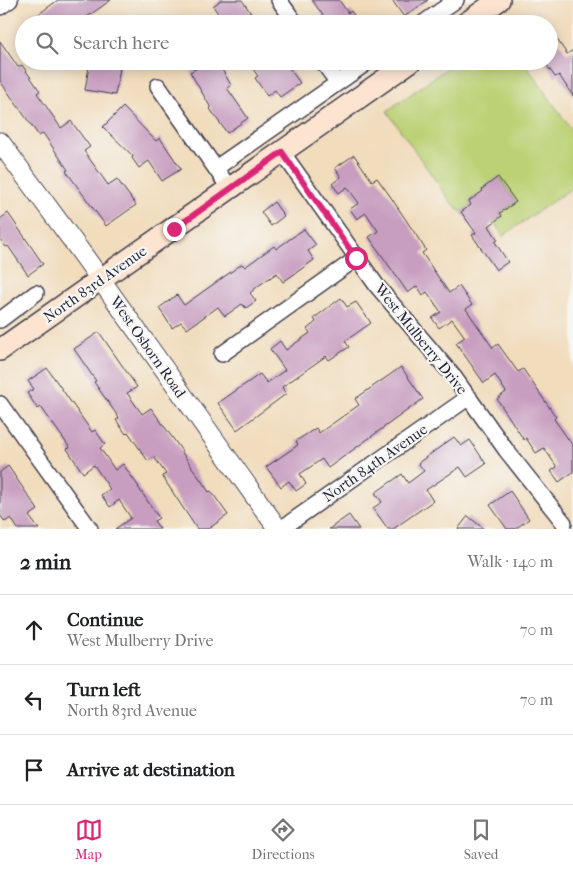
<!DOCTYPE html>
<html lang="en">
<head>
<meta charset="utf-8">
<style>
	:root { --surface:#fff; --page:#f6f6f6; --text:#202124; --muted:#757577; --line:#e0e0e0; --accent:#db2777 }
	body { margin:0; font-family:"IM FELL French Canon",serif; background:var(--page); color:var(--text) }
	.stop { position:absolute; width:15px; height:15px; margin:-11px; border:4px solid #db2777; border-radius:50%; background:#fff }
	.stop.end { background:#db2777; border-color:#fff; box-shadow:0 1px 5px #0008 }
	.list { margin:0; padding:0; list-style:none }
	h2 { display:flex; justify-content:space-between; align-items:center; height:65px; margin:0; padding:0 20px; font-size:21px }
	h2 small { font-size:16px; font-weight:400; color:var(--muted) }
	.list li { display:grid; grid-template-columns:32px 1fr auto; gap:15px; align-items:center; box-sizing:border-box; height:70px; padding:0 20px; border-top:1px solid var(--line) }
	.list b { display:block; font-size:19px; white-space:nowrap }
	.list p { margin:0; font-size:16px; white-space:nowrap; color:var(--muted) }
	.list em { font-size:16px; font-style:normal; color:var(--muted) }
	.icon { flex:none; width:28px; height:28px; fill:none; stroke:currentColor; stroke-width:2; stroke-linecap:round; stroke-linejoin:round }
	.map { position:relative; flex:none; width:573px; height:529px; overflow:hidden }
	.search { position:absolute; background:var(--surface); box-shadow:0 2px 12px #0003; left:15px; right:15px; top:15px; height:55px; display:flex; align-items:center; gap:12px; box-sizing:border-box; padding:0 18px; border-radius:28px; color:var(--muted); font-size:19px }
	.sheet { height:275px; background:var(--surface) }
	nav { display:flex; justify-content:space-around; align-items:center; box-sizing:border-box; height:70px; border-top:1px solid var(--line); background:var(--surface); font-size:14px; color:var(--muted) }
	nav a { display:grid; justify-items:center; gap:2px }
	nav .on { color:var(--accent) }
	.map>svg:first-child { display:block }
</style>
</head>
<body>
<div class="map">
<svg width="573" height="529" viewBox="0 0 573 529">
	<rect width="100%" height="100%" fill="#f6f6f2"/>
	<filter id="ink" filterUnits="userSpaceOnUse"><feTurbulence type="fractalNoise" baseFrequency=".02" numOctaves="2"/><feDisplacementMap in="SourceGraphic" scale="10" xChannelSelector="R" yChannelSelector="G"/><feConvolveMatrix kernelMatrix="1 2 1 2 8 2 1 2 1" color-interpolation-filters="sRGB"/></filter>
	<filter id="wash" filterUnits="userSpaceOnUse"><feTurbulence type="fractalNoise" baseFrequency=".0096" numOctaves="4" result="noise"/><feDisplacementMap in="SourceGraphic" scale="20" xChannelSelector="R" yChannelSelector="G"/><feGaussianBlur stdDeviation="1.12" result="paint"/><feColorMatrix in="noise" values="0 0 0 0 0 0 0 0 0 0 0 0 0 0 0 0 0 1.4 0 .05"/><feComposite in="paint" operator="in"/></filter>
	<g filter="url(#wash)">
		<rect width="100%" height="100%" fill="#f1dcbc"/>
		<path fill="#bcd175" stroke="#6f7a58" d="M457 61H523L573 132V187L503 236 494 222 502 217 500 213 516 202 499 177 482 189 483 191 469 201 471 205 461 212 450 201 387 111Z"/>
		<g id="blocks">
			<path fill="#c79dc0" d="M58 0H111L77 24 74 19 67 24H25Z
				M221 0H242L254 18 246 24H225L213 6Z
				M312 0H339L348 13 351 11 360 24H329Z
				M392 0H428L404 17Z
				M549 28 567 54 573 50V96L559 75 555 77 544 61H549Z
				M0 41 18 67 22 65 40 91 37 93 61 128 71 121 90 147 84 151 108 185 117 179 136 205 106 226 66 171 68 170 43 133 39 136 0 81Z
				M90 61H109L121 63 115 95 85 90Z
				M210 61H217L231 85 227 88 248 118 227 133 210 109 211 108 190 72Z
				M247 61H284L300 83 280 97 275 90 267 96 255 78 258 76Z
				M123 107 156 141 160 138 181 169 162 181 149 161 139 168 132 158 133 156 103 127Z
				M354 155 372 181 377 178 390 196 426 250 422 253 449 293 459 286 472 305 466 309 493 348 498 344 518 372 523 369 556 417 554 419 573 446V472L559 482 551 471 557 467 544 448 536 453 526 438 524 440 497 399 506 392 495 375 484 383 456 343 465 337 452 319 439 328 432 318 441 312 427 292 423 295 417 286 408 293 369 237 378 231 366 213 357 219 350 209 359 203 347 187 339 193 332 184 341 177 335 168Z
				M498 177 516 202 500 213 502 216 489 226 498 240 495 242 508 262 496 270 472 235 476 233 461 212 471 205 469 201 483 191 482 189Z
				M274 202 284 216 271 226 261 212Z
				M8 213 43 264 28 275 8 246 6 247 0 239V219Z
				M304 229 316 245 308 251 314 260 283 282 277 273 258 286 250 293 256 301 246 308 242 304 225 316 218 307 187 329 181 322 172 328 159 308 177 295 184 305 242 264 245 267 274 246 276 249Z
				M341 298 347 307 356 302 371 323 345 341 349 347 329 360 326 356 282 387 286 394 237 430 218 403 260 374 267 383 285 370 270 349 280 341 286 350 310 333 307 329 316 322 314 318Z
				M99 332 137 387 127 393 142 414 151 408 182 451H181L209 492 211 491 228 515 208 529H197L162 476 166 474 154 457 148 461 128 432 126 434 116 420 119 418 94 382 96 381 74 349Z
				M401 367 423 399 328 468 322 459 300 474 306 484 296 491 289 481 281 487 266 467 298 445 296 441 316 428 319 433 359 405 355 399Z
				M47 368 92 432 95 430 105 444 100 448 115 470 123 464 139 487H138L159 518 154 521 160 529H115L131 518 119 500 110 507 101 495 110 489 94 465 83 473 67 449 70 448 41 407 38 409 27 393 34 389 28 381Z
				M454 437 461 446 470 440 486 464 467 477 460 467 426 490 433 501 393 529H388L373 508 382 502 375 493 402 474 408 483 424 471 418 463Z
				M8 466 38 510 29 516 39 529H18L11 518 5 522 0 515V472Z
				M510 491 529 519 515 529H507L490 505Z
				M349 515 359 529H329Z
				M468 516 484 529H458Z"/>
		</g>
	</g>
	<g filter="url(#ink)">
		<use href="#blocks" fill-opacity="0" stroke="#413e4e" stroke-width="1"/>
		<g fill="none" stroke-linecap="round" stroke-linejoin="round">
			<g stroke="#413e4e" stroke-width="18">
				<path id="minor" d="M279 0 296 24
					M0 7 10 0
					M422 24 456 0
					M322 61 338 83
					M158 86 230 189
					M282 152 377 286 454 377 506 450 564 523
					M216 168 369 61
					M0 320 36 293
					M222 354 357 258
					M0 404 90 529
					M281 529 469 397"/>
			</g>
			<g stroke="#413e4e" stroke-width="21">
				<path id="tertiary" d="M0 142 86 259 278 529"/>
			</g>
			<g stroke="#413e4e" stroke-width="24">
				<path id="secondary" d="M465 24 499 0
					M0 350 411 61"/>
			</g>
			<use href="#minor" stroke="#fff" stroke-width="15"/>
			<use href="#tertiary" stroke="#fff" stroke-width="19"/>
			<use href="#secondary" stroke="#fde4d1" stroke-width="21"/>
		</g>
	</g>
	<g fill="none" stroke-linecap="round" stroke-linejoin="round" filter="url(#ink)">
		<path stroke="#db2777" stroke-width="6" d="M174 229 282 152 356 258"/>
	</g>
	<g text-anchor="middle" stroke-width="4.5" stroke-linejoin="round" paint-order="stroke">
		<g font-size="15" fill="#22223b" stroke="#f6f6f2">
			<text transform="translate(95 284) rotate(-35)" y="5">North 83rd Avenue</text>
			<text transform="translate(421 339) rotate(51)" y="5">West Mulberry Drive</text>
			<text transform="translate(148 347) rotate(55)" y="5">West Osborn Road</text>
			<text transform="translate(375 463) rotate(-35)" y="5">North 84th Avenue</text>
		</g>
	</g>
</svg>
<div class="stop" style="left:356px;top:258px"></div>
<div class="stop end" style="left:174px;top:229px"></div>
<div class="search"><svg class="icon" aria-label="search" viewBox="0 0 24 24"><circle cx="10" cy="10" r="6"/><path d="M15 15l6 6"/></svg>Search here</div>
</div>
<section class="sheet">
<h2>2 min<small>Walk · 140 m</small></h2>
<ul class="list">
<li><svg class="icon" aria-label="ahead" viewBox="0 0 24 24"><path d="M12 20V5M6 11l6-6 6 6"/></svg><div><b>Continue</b><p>West Mulberry Drive</p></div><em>70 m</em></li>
<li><svg class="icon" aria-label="left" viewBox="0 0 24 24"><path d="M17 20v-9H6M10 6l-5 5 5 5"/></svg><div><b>Turn left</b><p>North 83rd Avenue</p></div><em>70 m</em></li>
<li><svg class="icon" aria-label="arrive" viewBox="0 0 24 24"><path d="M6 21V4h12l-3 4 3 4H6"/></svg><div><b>Arrive at destination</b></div></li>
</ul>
</section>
<nav>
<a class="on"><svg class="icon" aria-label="map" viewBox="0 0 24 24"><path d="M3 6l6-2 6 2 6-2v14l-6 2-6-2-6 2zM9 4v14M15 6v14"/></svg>Map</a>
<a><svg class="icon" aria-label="directions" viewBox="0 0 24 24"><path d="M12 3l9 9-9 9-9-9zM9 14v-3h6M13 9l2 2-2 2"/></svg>Directions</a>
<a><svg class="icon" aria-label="saved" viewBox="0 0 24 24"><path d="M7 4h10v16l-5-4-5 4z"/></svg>Saved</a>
</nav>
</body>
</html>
